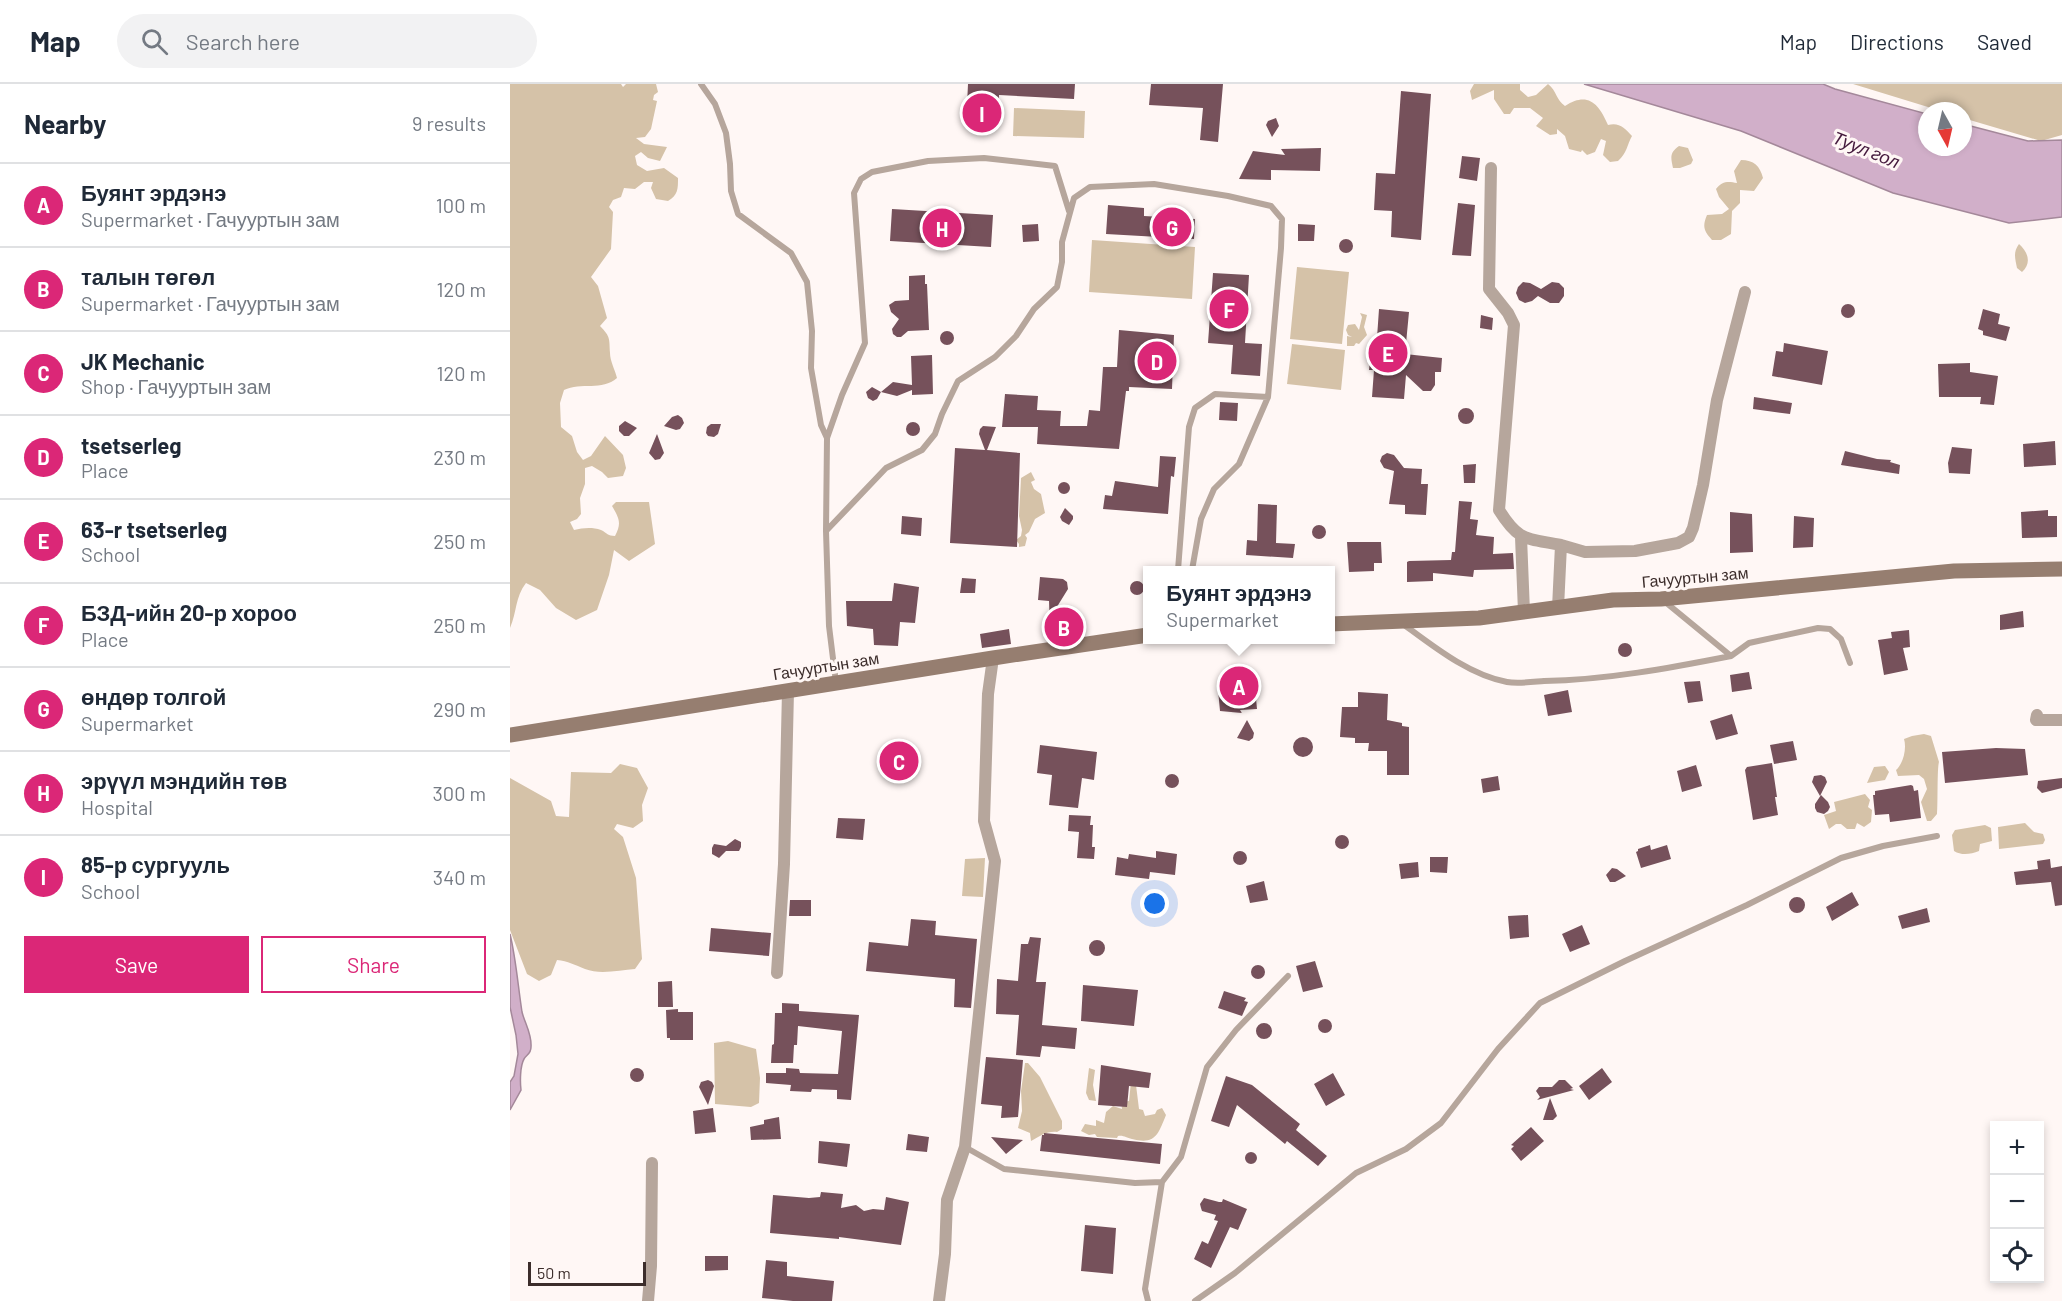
<!DOCTYPE html>
<html lang="en">
<head>
<meta charset="utf-8">
<style>
	:root { --surface:#fff; --page:#f2f2f3; --text:#1f2937; --muted:#747a83; --line:#e0e1e3; --accent:#db2777 }
	body { margin:0; font-family:Barlow,sans-serif; background:var(--page); color:var(--text) }
	.controls { position:absolute; right:18px; bottom:18px; display:grid; overflow:hidden; border-radius:0px; box-shadow:0 3px 9px #0003 }
	.controls button { width:54px; height:54px; display:grid; place-items:center; padding:0; border:0; border-bottom:2px solid var(--line); background:var(--surface); color:var(--text); font:30px sans-serif }
	.compass { position:absolute; left:1408px; top:18px; width:54px; height:54px; border-radius:50%; background:var(--surface); box-shadow:0 3px 9px #0003; rotate:172deg }
	.scale { position:absolute; left:18px; bottom:15px; width:118px; box-sizing:border-box; padding-left:6px; border:3px solid #3c2d2b; border-top:0; font-size:16px; line-height:21px; white-space:nowrap; color:#3c2d2b; -webkit-text-stroke:4px #fff7f5; paint-order:stroke }
	.you { position:absolute; left:645px; top:820px; width:21px; height:21px; margin:-15px; border:4px solid #fff; border-radius:50%; background:#1a73e8; box-shadow:0 0 0 9px #1a73e833 }
	.badge { display:grid; place-items:center; width:39px; height:39px; border-radius:50%; background:var(--accent); color:#fff; font-size:20px; font-weight:700 }
	.pin { position:absolute; translate:-50% -50%; border:3px solid #fff; box-shadow:0 2px 6px #0006 }
	.popup { position:absolute; left:633px; top:482px; width:192px; height:78px; box-sizing:border-box; display:grid; place-content:center; border-radius:0px; background:var(--surface); filter:drop-shadow(0 2px 4px #0005); font-size:20px; white-space:nowrap; color:var(--muted) }
	.popup b { font-size:22px; color:var(--text) }
	.popup::after { content:''; position:absolute; left:50%; top:100%; margin-left:-12px; border:12px solid transparent; border-top-color:var(--surface) }
	.list { margin:0; padding:0; list-style:none }
	h2 { display:flex; justify-content:space-between; align-items:center; height:78px; margin:0; padding:0 24px; font-size:26px }
	h2 small { font-size:20px; font-weight:400; color:var(--muted) }
	.list li { display:grid; grid-template-columns:39px 1fr auto; gap:18px; align-items:center; box-sizing:border-box; height:84px; padding:0 24px; border-top:2px solid var(--line) }
	.list b { display:block; font-size:22px; white-space:nowrap }
	.list p { margin:0; font-size:20px; white-space:nowrap; color:var(--muted) }
	.list em { font-size:20px; font-style:normal; color:var(--muted) }
	.actions { display:flex; gap:12px; padding:18px 24px }
	.actions a { flex:1; padding:14px 0; border:2px solid var(--accent); border-radius:0px; text-align:center; font-size:21px; color:var(--accent) }
	.actions .main { background:var(--accent); color:#fff }
	.icon { flex:none; width:33px; height:33px; fill:none; stroke:currentColor; stroke-width:2; stroke-linecap:round; stroke-linejoin:round }
	.map { position:relative; flex:none; width:1552px; height:1217px; overflow:hidden }
	header { display:flex; align-items:center; gap:36px; box-sizing:border-box; height:84px; padding:0 30px; background:var(--surface); border-bottom:2px solid var(--line) }
	header strong { font-size:28px }
	nav { display:flex; gap:33px; margin-inline-start:auto; font-size:21px }
	.search { width:420px; height:54px; background:var(--page); display:flex; align-items:center; gap:15px; box-sizing:border-box; padding:0 21px; border-radius:33px; color:var(--muted); font-size:22px }
	main { display:flex }
	aside { flex:1; background:var(--surface) }
	.map>svg:first-child { display:block }
</style>
</head>
<body>
<header>
<strong>Map</strong>
<div class="search"><svg class="icon" aria-label="search" viewBox="0 0 24 24"><circle cx="10" cy="10" r="6"/><path d="M15 15l6 6"/></svg>Search here</div>
<nav><a>Map</a><a>Directions</a><a>Saved</a></nav>
</header>
<main>
<aside>
<h2>Nearby<small>9 results</small></h2>
<ul class="list">
<li><span class="badge">A</span><div><b>Буянт эрдэнэ</b><p>Supermarket · Гачууртын зам</p></div><em>100 m</em></li>
<li><span class="badge">B</span><div><b>талын төгөл</b><p>Supermarket · Гачууртын зам</p></div><em>120 m</em></li>
<li><span class="badge">C</span><div><b>JK Mechanic</b><p>Shop · Гачууртын зам</p></div><em>120 m</em></li>
<li><span class="badge">D</span><div><b>tsetserleg</b><p>Place</p></div><em>230 m</em></li>
<li><span class="badge">E</span><div><b>63-r tsetserleg</b><p>School</p></div><em>250 m</em></li>
<li><span class="badge">F</span><div><b>БЗД-ийн 20-р хороо</b><p>Place</p></div><em>250 m</em></li>
<li><span class="badge">G</span><div><b>өндөр толгой</b><p>Supermarket</p></div><em>290 m</em></li>
<li><span class="badge">H</span><div><b>эрүүл мэндийн төв</b><p>Hospital</p></div><em>300 m</em></li>
<li><span class="badge">I</span><div><b>85-р сургууль</b><p>School</p></div><em>340 m</em></li>
</ul>
<div class="actions"><a class="main">Save</a><a>Share</a></div>
</aside>
<div class="map">
<svg width="1552" height="1217" viewBox="0 0 1552 1217">
	<rect width="100%" height="100%" fill="#fff7f5"/>
	<path fill="#d5c2a8" d="M0 0H111L113 3 116 0H146L148 8 144 11 143 16 147 17 141 45 135 53 126 54 134 60 157 63 150 77 138 74 131 68 125 72 127 81 137 87 154 84 168 94C168 105 168 111 158 117L146 115 141 104 143 98H134L125 105 114 104 111 113 103 116 99 123 103 128 101 165 81 193 88 202 97 234 90 242C101 253 99 255 100 269 100 277 105 286 107 294 92 307 71 298 54 306L50 319 51 343 62 352 67 368 73 376 81 372 95 352 113 371 116 384 113 392 98 394 92 388 82 382 75 384V400L70 414 71 430 67 435 60 438 64 446C73 444 82 443 91 446 97 449 98 452 105 452 112 439 109 434 102 422L106 418H139L145 460 119 477 104 466 99 491 87 526 66 536 46 524 30 506 16 499C5 513 7 528 0 544Z
		M964 0H1010V6L1018 13 1026 11 1038 0C1047 7 1046 16 1055 22 1078 7 1089 20 1098 41 1109 38 1115 44 1122 52 1117 61 1117 69 1108 77L1100 78 1093 71 1096 57 1091 55 1085 68 1077 71 1072 66 1071 68 1059 65 1055 52 1047 45V50L1040 51 1026 42 1033 34 1020 24H1004L1000 30H994L984 15V6L962 16 960 7Z
		M1343 0H1552V51L1531 57 1453 34V27H1431Z
		M504 24 575 27 574 54 503 52Z
		M1169 62 1178 64 1183 76 1181 80 1170 84H1163C1161 74 1159 69 1169 62Z
		M1231 76C1244 76 1250 82 1253 94L1244 107 1230 106V119L1222 127 1221 150 1211 156H1202C1194 147 1192 143 1197 131L1212 130 1219 125 1209 113 1206 105C1212 97 1218 97 1227 99L1224 87Z
		M582 156 685 163 682 215 579 208Z
		M1509 160C1518 168 1522 179 1512 188L1507 184C1505 174 1503 168 1509 160Z
		M787 183 839 188 832 260 780 255Z
		M850 229 857 231 854 243 857 251 849 260 846 259 844 262H837V252L842 253 838 251 836 246 838 241 845 240 849 246 852 233Z
		M782 260 835 266 831 306 777 300Z
		M521 388 525 396 521 398 524 405 531 410 535 429 525 435 519 448 515 451 517 454 515 462 509 463V460L506 456 511 452 512 446 509 432 511 394Z
		M1414 650 1421 652 1429 678C1427 684 1428 720 1427 730L1421 737H1417L1411 718 1417 705 1414 695 1409 691 1388 692 1386 686C1393 680 1397 665 1394 655L1402 652Z
		M110 680 127 684 138 704 132 721 133 737 123 744 107 740 104 745 113 753 126 794 132 875 125 885C110 886 90 891 75 885 65 881 58 877 47 876L41 891 29 897 17 890 0 846V694L41 717 46 732 59 733 61 688 101 689Z
		M1375 682 1379 688 1375 696 1357 699 1364 683Z
		M1355 710 1360 716 1358 723 1362 726 1361 738 1354 743 1347 739 1345 745H1337L1331 740H1326L1319 745 1314 731 1326 727 1324 718Z
		M1515 739 1524 748 1533 750 1535 756 1533 760 1489 765 1488 743Z
		M1475 741 1481 744 1482 757 1470 760 1469 767C1461 770 1452 772 1444 767L1442 751 1445 746Z
		M475 774 473 813 452 812 455 775Z
		M218 957 246 965 250 994 249 1019 241 1023 205 1020 204 959Z
		M515 979H518L530 993 552 1037V1045L547 1048C536 1047 531 1052 521 1057L520 1049 508 1044 512 1027 511 1007Z
		M579 984 585 986 583 1001 586 1017 579 1016 576 1009Z
		M621 998 626 1001 629 1025 633 1026 635 1032 645 1030 647 1026 652 1024 656 1031C648 1051 645 1061 622 1055 616 1054 614 1051 608 1052L607 1054 587 1053 585 1050 579 1051 571 1047 575 1040 586 1042V1036L594 1039 596 1028 603 1022 612 1025 611 1018 619 1017Z"/>
	<path fill="#d1afc9" stroke="#a4889a" stroke-width="1.5" d="M1074 0H1313L1325 5 1417 30V63H1453V40L1518 57 1552 56V133L1499 139 1383 109 1231 47Z
		M0 850C6 875 8 902 12 928 15 940 22 950 21 963 21 970 17 970 14 975 10 982 10 998 11 1006L0 1026V998L4 992 8 970 6 951 0 923Z"/>
	<path fill="#76515b" d="M458 0H565L564 15 489 11 488 44 456 42Z
		M641 0H713L708 58 690 56 693 24 639 21Z
		M891 7 921 10 911 156 881 153 882 127 864 126 866 89 885 90Z
		M766 34 769 42 762 53 756 41 758 37Z
		M811 64 810 87 761 86V96L729 95 743 67 775 71 771 65Z
		M952 72 970 74 967 97 949 94Z
		M948 119 965 121 961 172 942 171Z
		M598 121 634 124V132L685 135 684 155 596 150Z
		M382 125 483 131 481 163 380 157Z
		M528 140 529 157 513 158 512 141Z
		M788 140 805 141 804 157H788Z
		M829 162a7 7 0 1 1 14 0a7 7 0 1 1-14 0Z
		M703 189 739 191 735 259 752 260 750 292 721 290 723 261 698 259Z
		M415 191V200H417L419 246 398 247 391 253H387L383 250 382 245 389 235 381 228 379 221 385 217 399 216V192Z
		M1013 198 1020 199 1031 205 1042 198 1049 199 1054 204V212L1049 219H1040L1028 212 1022 217 1015 219 1009 216 1006 209 1008 203Z
		M1331 227a7 7 0 1 1 14 0a7 7 0 1 1-14 0Z
		M869 225 899 228 895 270 932 274 931 288H925V301L921 307H913L896 291 894 315 862 313 864 286H859L861 268H866Z
		M1473 225 1490 230 1488 240 1500 243 1496 257 1473 251V247L1468 245Z
		M971 231 983 234 982 246 970 244Z
		M609 246 664 251 662 305 619 303V307H616L609 365 527 360 528 343H492L495 310 528 312 527 326 551 327 550 342H577L579 326 590 327 593 283H607Z
		M430 254a7 7 0 1 1 14 0a7 7 0 1 1-14 0Z
		M1274 259 1318 267 1312 301 1262 292 1266 267 1273 268Z
		M422 271 423 310 402 311V306L387 312 371 308 367 315 363 317 358 314 356 308 362 303 371 308 383 298 402 301 401 272Z
		M1460 279V288L1488 292 1484 321 1470 320 1471 313H1429L1428 280Z
		M1244 313 1282 319 1280 330 1243 325Z
		M710 318 728 319 727 337 709 336Z
		M948 332a8 8 0 1 1 16 0a8 8 0 1 1-16 0Z
		M168 331 172 334 174 339 170 345 166 346 154 342 162 333Z
		M115 337 127 344 119 352H114L109 347V342Z
		M396 345a7 7 0 1 1 14 0a7 7 0 1 1-14 0Z
		M201 340H211L208 350 204 353 198 352 196 349 197 343Z
		M473 342 486 343 477 366 510 369 507 463 440 459 445 364 475 366 469 350 470 345Z
		M147 350 154 369 150 375 145 376 139 369Z
		M1545 357 1546 381 1514 383 1513 360Z
		M1442 363 1462 365 1460 390 1439 389 1438 379Z
		M1335 367 1367 375 1381 376 1380 378 1390 381 1389 390 1331 381Z
		M877 369 884 371 894 384 912 385 911 400H918L916 431 895 430V421L879 420 884 387 874 384 870 377 872 372Z
		M650 372 666 373 664 393 661 392 658 430 593 425 595 411 602 412 605 397 648 403Z
		M966 380 965 399H954L953 381Z
		M548 404a6 6 0 1 1 12 0a6 6 0 1 1-12 0Z
		M949 417 962 418 960 435 968 436 966 451 984 453 983 470 1003 469 1004 485 964 486 963 493 923 489V497L897 498V478L899 477 941 476 942 468H945Z
		M748 420 767 421 766 459 785 460 783 474 736 471 737 456 747 457Z
		M555 424 563 432V435L559 441 552 437 550 433Z
		M1538 426V432H1547V453L1512 454 1511 428Z
		M1220 428 1242 430 1243 468 1220 469Z
		M392 432 412 434 411 452 391 450Z
		M1284 432 1304 434 1303 463 1283 464Z
		M802 448a7 7 0 1 1 14 0a7 7 0 1 1-14 0Z
		M837 458H871L872 479H864V487L839 488Z
		M530 493 553 495 557 498 558 505 545 526H561L562 548 540 547 539 517 528 516Z
		M452 494 466 495 465 509H450Z
		M620 504a7 7 0 1 1 14 0a7 7 0 1 1-14 0Z
		M384 499 409 503 405 539 390 538 388 562 364 561 363 545 337 542 336 517H382Z
		M1513 527 1514 543 1490 546V531Z
		M499 545 501 560 472 564 470 550Z
		M1399 546 1400 563 1393 564 1398 586 1374 591 1368 556 1382 554 1381 548Z
		M1108 566a7 7 0 1 1 14 0a7 7 0 1 1-14 0Z
		M1239 588 1242 605 1222 608 1220 591Z
		M1190 597 1193 617 1178 619 1174 598Z
		M745 604 747 625 730 626 732 629 710 627 708 606Z
		M1058 606 1062 628 1038 632 1034 611Z
		M848 608 878 610 877 636 892 639V642L899 643V691H877V667H858L859 659H845V654L830 653 832 623H848Z
		M1222 630 1228 650 1206 656 1200 637Z
		M737 636 744 649 743 654 739 657 727 654Z
		M783 663a10 10 0 1 1 20 0a10 10 0 1 1-20 0Z
		M1283 657 1287 676 1264 680 1260 661Z
		M530 661 587 668 584 696 572 694 568 724 539 721 542 691 527 689Z
		M1486 664 1515 665 1518 691 1435 699 1432 668Z
		M1262 679 1267 713H1265L1268 731 1243 736 1235 686 1237 683Z
		M1186 681 1192 702 1172 708 1167 687Z
		M655 697a7 7 0 1 1 14 0a7 7 0 1 1-14 0Z
		M1311 691 1315 693 1317 698 1310 712 1302 698 1304 692Z
		M988 692 990 706 973 709 971 695Z
		M1552 694V704L1532 709 1527 704 1528 697Z
		M1401 701 1403 702 1404 707 1408 706 1411 734 1380 738 1379 730 1365 731 1363 711H1365V707Z
		M1311 711 1318 718 1320 723 1318 727 1314 730 1307 728 1305 724V720Z
		M559 731 581 732 580 741H583L582 763H585L584 775 567 774 569 748 558 747Z
		M328 734 355 735 353 756 326 754Z
		M825 758a7 7 0 1 1 14 0a7 7 0 1 1-14 0Z
		M225 755 231 758V763L229 767H216L209 774 202 770V764L204 760 216 762Z
		M1140 761 1141 766 1157 761 1161 775 1131 784 1126 768 1128 767V765Z
		M646 767 667 770 665 791 640 788 639 795 605 791 607 773 618 775 619 770 646 774Z
		M723 774a7 7 0 1 1 14 0a7 7 0 1 1-14 0Z
		M920 773H938L937 789 920 788Z
		M1540 775 1541 784 1552 782V821L1545 822 1541 798 1506 801 1504 788 1528 785 1527 777Z
		M908 778 909 793 891 795 889 780Z
		M1102 784 1107 785 1116 792 1105 798H1100L1096 791Z
		M754 797 758 816 740 819 736 802Z
		M1342 808 1349 821 1322 837 1316 823Z
		M1279 821a8 8 0 1 1 16 0a8 8 0 1 1-16 0Z
		M280 816H301V832H279Z
		M1417 824 1420 838 1392 845 1388 832Z
		M1018 831 1019 853 1000 855 998 832Z
		M401 835 426 837 425 851 467 855 461 924 444 923 445 895 356 887 359 858 398 862Z
		M1072 841 1080 860 1060 868 1052 850Z
		M201 844 261 849 259 872 199 867Z
		M520 853 531 854 526 898H536L532 941 567 944 565 965 532 962 530 973 506 971 509 931 486 930 487 895 508 897 511 860H518Z
		M579 864a8 8 0 1 1 16 0a8 8 0 1 1-16 0Z
		M805 877 813 903 793 908 786 882Z
		M741 888a7 7 0 1 1 14 0a7 7 0 1 1-14 0Z
		M162 897 163 923H148V898Z
		M573 901 628 906 624 942 571 937Z
		M714 907 736 914 734 917 738 918 732 932 708 924Z
		M272 919 289 920V927L349 931 341 1016 327 1015V1006L302 1005 301 1008 280 1007 281 1001 256 999V989H276V984L289 985 290 989 328 990 332 947 288 942 287 961H284L283 979H261L262 961 264 960 265 929H272Z
		M168 925V928H183V956H160V954H157L156 926Z
		M808 942a7 7 0 1 1 14 0a7 7 0 1 1-14 0Z
		M746 947a8 8 0 1 1 16 0a8 8 0 1 1-16 0Z
		M476 973 513 976 508 1033 491 1034 492 1022 471 1020Z
		M591 981 641 989 639 1004 619 1002 617 1023 588 1021Z
		M120 991a7 7 0 1 1 14 0a7 7 0 1 1-14 0Z
		M1092 984 1102 998 1079 1016 1069 1002Z
		M823 989 835 1011 816 1022 804 1000Z
		M716 992 742 1001 790 1040 786 1046 817 1072 808 1082 777 1057 775 1060 727 1021 719 1043 701 1037Z
		M198 996 202 998 204 1002 198 1021 189 1003 191 998Z
		M1049 996H1055L1063 1004 1060 1005 1064 1006 1027 1016 1030 1013 1026 1007 1029 1003H1042Z
		M1040 1014 1047 1032 1043 1036H1033Z
		M203 1024 206 1048 185 1050 183 1027Z
		M269 1033 271 1055 241 1056 240 1043 254 1040V1036Z
		M1021 1043 1034 1057 1011 1077 1001 1065 1004 1062 1001 1061Z
		M534 1049 652 1060 650 1080 530 1067 532 1051H534Z
		M398 1050 419 1053 417 1068 396 1066Z
		M481 1053 513 1056 496 1070Z
		M309 1057 340 1060 337 1083 308 1079Z
		M735 1074a6 6 0 1 1 12 0a6 6 0 1 1-12 0Z
		M311 1108 333 1110 331 1124 346 1121 354 1127 363 1125 374 1126 376 1113 399 1118 391 1161 329 1153V1155L260 1149 263 1111 299 1114 310 1113Z
		M694 1114 709 1118H712L713 1115 737 1125 728 1146 720 1143 701 1184 684 1175 692 1157 698 1160 708 1137 704 1136 706 1131 692 1127 691 1124 690 1120Z
		M575 1141 606 1144 603 1190 571 1187Z
		M195 1172H218V1186L195 1187Z
		M256 1176 277 1178V1192L324 1197 322 1217H283L252 1214Z"/>
	<g fill="none" stroke-linecap="round" stroke-linejoin="round">
		<path stroke="#b6a69c" stroke-width="6" d="M191 0 205 20 216 49 220 80 221 107 228 130 281 169 297 198 302 247 301 284 311 341 317 354
			M316 447 317 354 332 311 355 259 344 109 351 95 362 88 418 77 474 74 545 82 559 127
			M668 486 679 343 685 324 705 310 758 313
			M893 540C923 562 959 591 997 598 1008 600 1022 598 1034 597 1096 596 1160 584 1221 572L1154 517
			M1221 572 1239 559 1308 544 1320 545 1331 555 1340 579
			M326 599 319 542 316 447 376 384 412 366 425 350 432 330 448 297 485 273 506 252 524 225 547 203 552 178V158L564 114 580 103 644 100 718 112 761 122 772 135 771 164 758 313 729 380 704 405 691 435 682 486
			M455 1063 494 1085 625 1099 652 1098 671 1073 697 983 726 946 778 892
			M638 1217 635 1205 652 1098
			M685 1217 725 1189 846 1089 896 1065 931 1039 988 965 1030 919 1115 877 1237 821 1331 774 1373 762 1427 752"/>
		<path stroke="#b6a69c" stroke-width="12" d="M981 84 979 205 998 229 1004 241 989 426C1009 458 1016 454 1051 461
			M1011 453 1014 528
			M1048 524 1051 461 1075 468 1125 467 1168 459 1179 453 1183 444 1193 401 1207 316 1235 208
			M1527 631 1526 636H1552
			M267 889 274 780 278 607
			M138 1217 141 1182 142 1079
			M429 1217 435 1170 437 1116 455 1063 485 777 474 737 478 610 483 574"/>
		<path stroke="#967e70" stroke-width="15" d="M820 540 969 534 1103 516 1151 515 1444 487 1552 485
			M0 651 483 574 638 551"/>
	</g>
	<g text-anchor="middle" stroke-width="6" stroke-linejoin="round" paint-order="stroke">
		<g font-size="16" fill="#3c2d2b" stroke="#fff7f5">
			<text transform="translate(1185 493) rotate(-5)" y="6">Гачууртын зам</text>
			<text transform="translate(316 582) rotate(-9)" y="6">Гачууртын зам</text>
		</g>
		<g font-size="18" font-style="italic" fill="#451a3d" stroke="#fff7f5">
			<text transform="translate(1356 66) rotate(22)" y="6">Туул гол</text>
		</g>
	</g>
</svg>
<div class="controls">
<button>+</button>
<button>−</button>
<button><svg class="icon" aria-label="locate" viewBox="0 0 24 24"><circle cx="12" cy="12" r="6"/><path d="M12 2v4M12 18v4M2 12h4M18 12h4"/></svg></button>
</div>
<svg class="compass" viewBox="-18 -18 36 36"><path d="M0-13l5 13h-10z" fill="#e53935"/><path d="M0 13l5-13h-10z" fill="#747a83"/></svg>
<div class="scale">50 m</div>
<div class="you"></div>
<div class="pin badge" style="left:729px;top:602px">A</div>
<div class="popup"><b>Буянт эрдэнэ</b>Supermarket</div>
<div class="pin badge" style="left:554px;top:543px">B</div>
<div class="pin badge" style="left:389px;top:677px">C</div>
<div class="pin badge" style="left:647px;top:277px">D</div>
<div class="pin badge" style="left:878px;top:269px">E</div>
<div class="pin badge" style="left:719px;top:225px">F</div>
<div class="pin badge" style="left:662px;top:143px">G</div>
<div class="pin badge" style="left:432px;top:144px">H</div>
<div class="pin badge" style="left:472px;top:29px">I</div>
</div>
</main>
</body>
</html>
